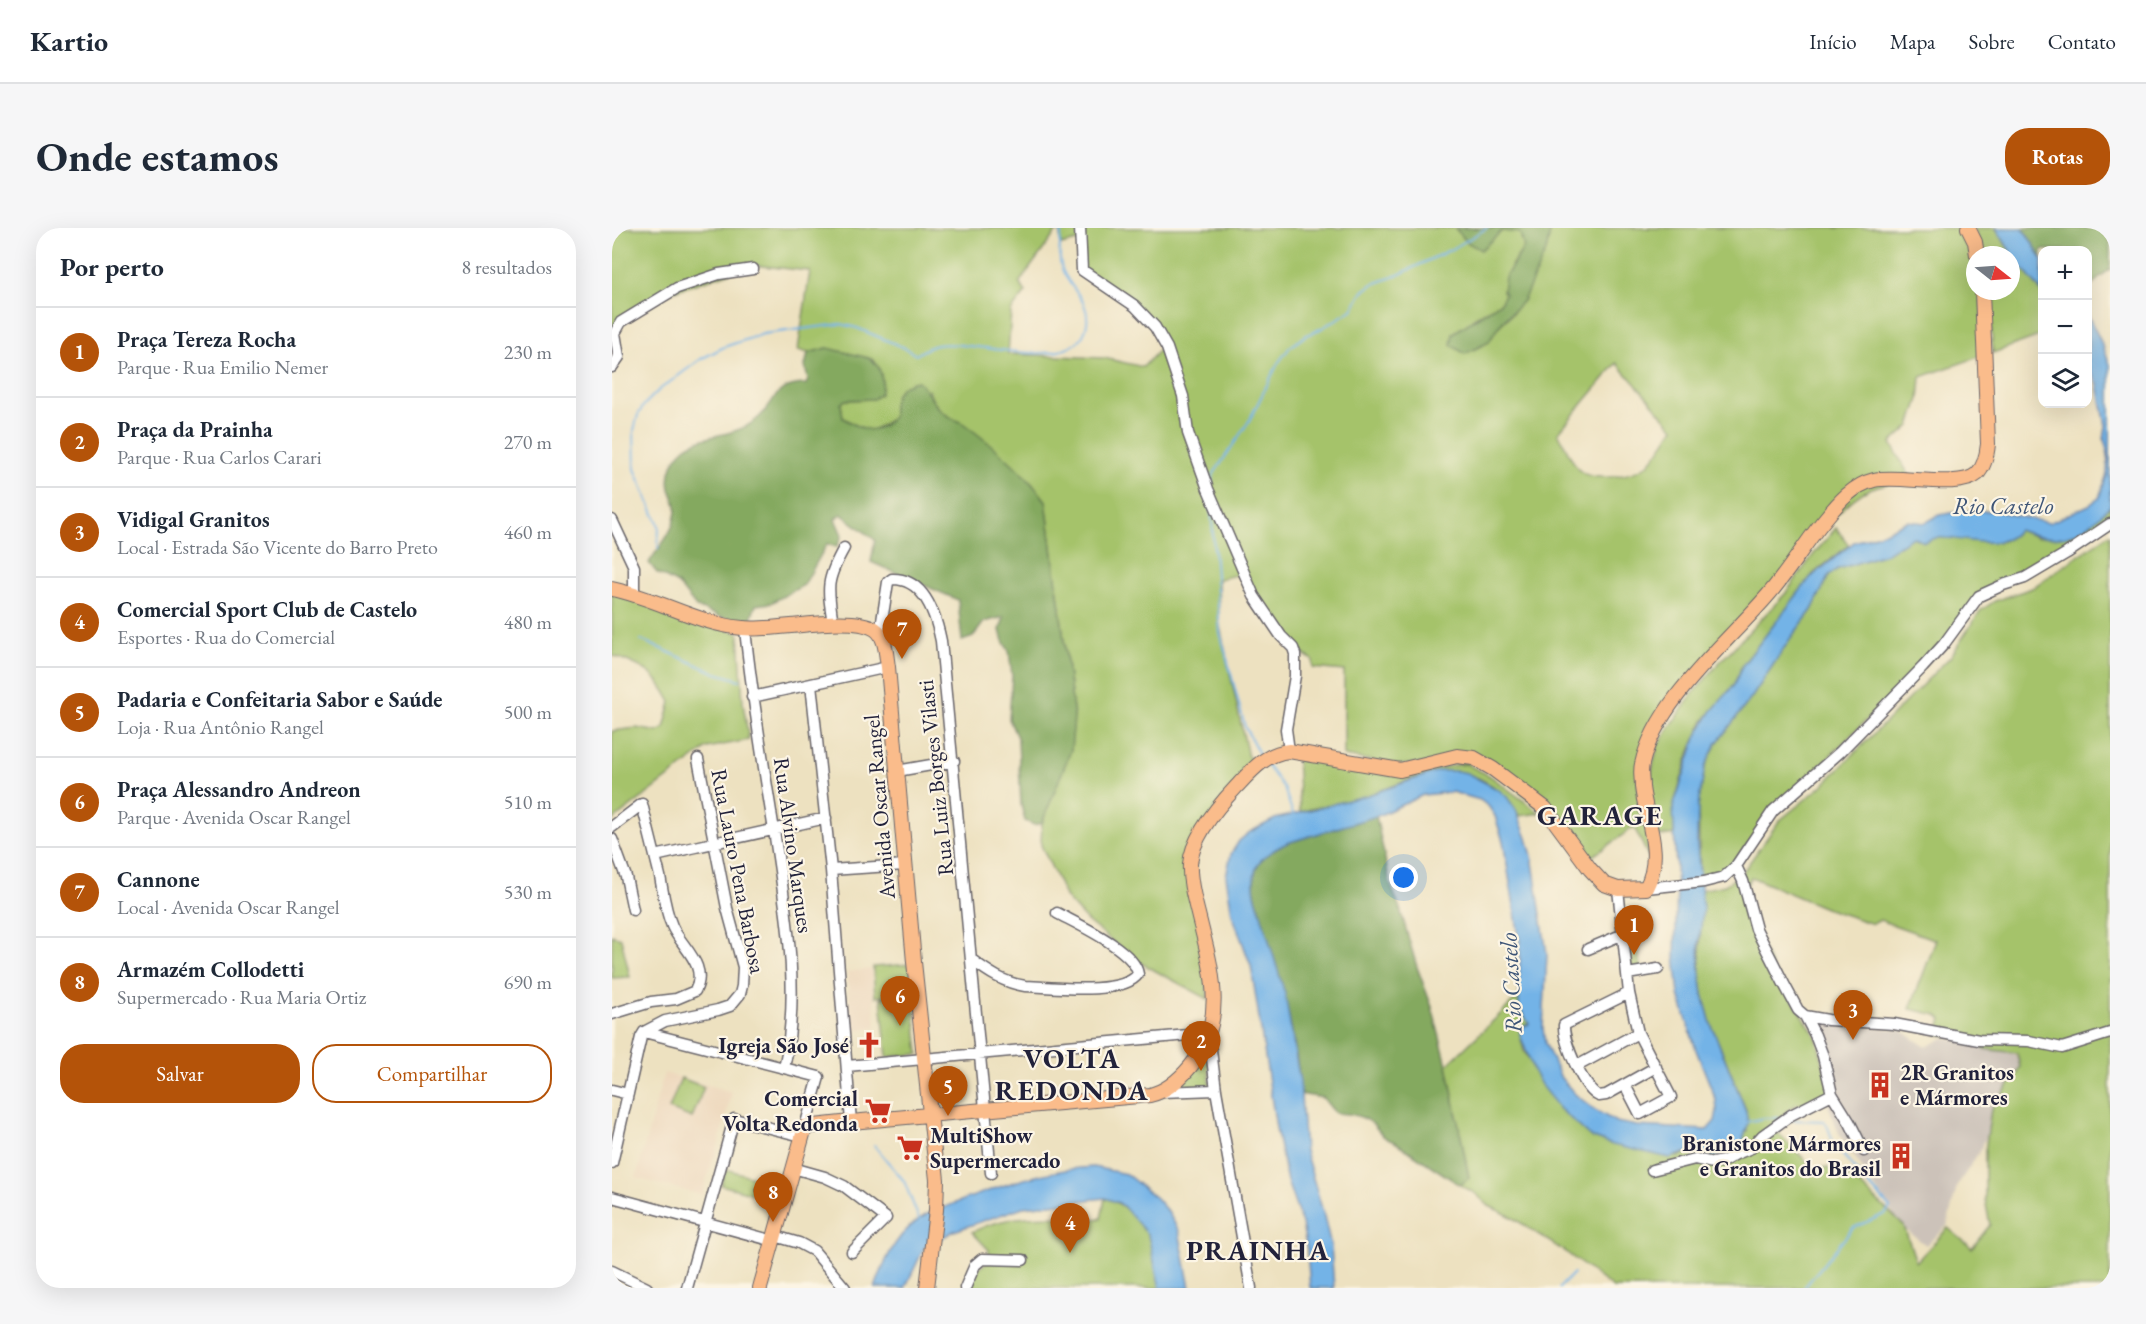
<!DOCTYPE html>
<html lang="pt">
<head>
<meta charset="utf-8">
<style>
	:root { --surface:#fff; --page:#f6f6f7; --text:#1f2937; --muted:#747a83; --line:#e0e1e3; --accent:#b45309 }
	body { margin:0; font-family:"EB Garamond",serif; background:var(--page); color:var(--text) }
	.controls { position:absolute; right:18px; top:18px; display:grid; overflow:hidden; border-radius:12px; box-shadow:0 6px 24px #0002 }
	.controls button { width:54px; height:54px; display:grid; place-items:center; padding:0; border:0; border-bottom:2px solid var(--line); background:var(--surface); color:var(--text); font:30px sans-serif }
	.compass { position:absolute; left:1354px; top:18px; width:54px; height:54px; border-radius:50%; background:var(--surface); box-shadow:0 6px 24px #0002; rotate:107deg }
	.you { position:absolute; left:792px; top:650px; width:21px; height:21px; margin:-15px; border:4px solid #fff; border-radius:50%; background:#1a73e8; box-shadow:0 0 0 9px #1a73e833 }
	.badge { display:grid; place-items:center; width:39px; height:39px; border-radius:50%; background:var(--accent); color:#fff; font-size:20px; font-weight:700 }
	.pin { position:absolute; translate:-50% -50px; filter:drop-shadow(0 2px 3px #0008) }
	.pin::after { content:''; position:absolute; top:32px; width:21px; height:18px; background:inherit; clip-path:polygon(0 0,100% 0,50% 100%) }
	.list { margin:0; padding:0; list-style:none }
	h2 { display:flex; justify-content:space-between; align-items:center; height:78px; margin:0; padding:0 24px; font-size:26px }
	h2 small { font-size:20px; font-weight:400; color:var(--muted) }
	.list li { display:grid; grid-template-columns:39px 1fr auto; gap:18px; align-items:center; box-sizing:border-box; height:90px; padding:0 24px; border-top:2px solid var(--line) }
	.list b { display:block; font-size:22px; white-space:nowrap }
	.list p { margin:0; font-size:20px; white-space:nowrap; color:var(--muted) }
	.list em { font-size:20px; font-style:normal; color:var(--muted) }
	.actions { display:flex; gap:12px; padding:18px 24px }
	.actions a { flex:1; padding:14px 0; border:2px solid var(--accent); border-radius:24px; text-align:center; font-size:21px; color:var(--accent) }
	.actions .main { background:var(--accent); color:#fff }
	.icon { flex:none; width:33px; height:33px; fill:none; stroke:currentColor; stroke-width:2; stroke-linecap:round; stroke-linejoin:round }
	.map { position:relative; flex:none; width:1498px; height:1060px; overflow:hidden; border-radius:24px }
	header { display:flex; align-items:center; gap:36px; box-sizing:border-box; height:84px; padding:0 30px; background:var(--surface); border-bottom:2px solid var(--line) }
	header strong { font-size:28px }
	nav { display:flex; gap:33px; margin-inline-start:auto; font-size:21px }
	.intro { display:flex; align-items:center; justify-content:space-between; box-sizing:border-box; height:144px; padding:0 36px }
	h1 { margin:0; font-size:42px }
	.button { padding:15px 27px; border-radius:24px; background:var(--accent); color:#fff; font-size:21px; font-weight:700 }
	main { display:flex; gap:36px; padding:0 36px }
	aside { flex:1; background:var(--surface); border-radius:24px; box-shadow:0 6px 24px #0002 }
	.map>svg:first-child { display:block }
</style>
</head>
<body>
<header>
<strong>Kartio</strong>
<nav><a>Início</a><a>Mapa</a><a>Sobre</a><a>Contato</a></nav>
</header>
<div class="intro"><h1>Onde estamos</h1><a class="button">Rotas</a></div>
<main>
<aside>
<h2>Por perto<small>8 resultados</small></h2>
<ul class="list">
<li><span class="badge">1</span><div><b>Praça Tereza Rocha</b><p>Parque · Rua Emilio Nemer</p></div><em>230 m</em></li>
<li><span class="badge">2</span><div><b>Praça da Prainha</b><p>Parque · Rua Carlos Carari</p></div><em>270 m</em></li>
<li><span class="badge">3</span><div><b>Vidigal Granitos</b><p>Local · Estrada São Vicente do Barro Preto</p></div><em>460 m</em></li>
<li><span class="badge">4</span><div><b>Comercial Sport Club de Castelo</b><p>Esportes · Rua do Comercial</p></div><em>480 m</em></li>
<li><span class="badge">5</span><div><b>Padaria e Confeitaria Sabor e Saúde</b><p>Loja · Rua Antônio Rangel</p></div><em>500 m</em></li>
<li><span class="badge">6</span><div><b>Praça Alessandro Andreon</b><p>Parque · Avenida Oscar Rangel</p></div><em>510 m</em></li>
<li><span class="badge">7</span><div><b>Cannone</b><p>Local · Avenida Oscar Rangel</p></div><em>530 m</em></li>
<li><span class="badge">8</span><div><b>Armazém Collodetti</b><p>Supermercado · Rua Maria Ortiz</p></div><em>690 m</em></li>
</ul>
<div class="actions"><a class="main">Salvar</a><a>Compartilhar</a></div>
</aside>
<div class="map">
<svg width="1498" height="1060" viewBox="0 0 1498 1060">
	<rect width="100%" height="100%" fill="#fcf5e5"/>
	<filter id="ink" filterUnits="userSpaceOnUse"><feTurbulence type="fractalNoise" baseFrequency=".0167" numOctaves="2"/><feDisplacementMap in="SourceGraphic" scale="12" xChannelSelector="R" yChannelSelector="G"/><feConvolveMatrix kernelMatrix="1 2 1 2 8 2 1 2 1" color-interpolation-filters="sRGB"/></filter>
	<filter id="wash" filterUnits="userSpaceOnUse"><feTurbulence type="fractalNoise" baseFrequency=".008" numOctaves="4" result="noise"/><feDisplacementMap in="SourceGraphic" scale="24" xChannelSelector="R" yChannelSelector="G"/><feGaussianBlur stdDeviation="1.35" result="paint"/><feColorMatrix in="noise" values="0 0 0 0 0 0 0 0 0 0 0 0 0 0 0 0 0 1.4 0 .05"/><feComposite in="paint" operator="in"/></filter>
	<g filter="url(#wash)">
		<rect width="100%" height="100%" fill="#ede1c0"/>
		<path fill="#edd7bb" d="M259 741 264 800 240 802 235 744Z
			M52 845 120 864 103 929H101L90 967 24 950Z"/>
		<path fill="#ccc2b9" d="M1204 793 1289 802 1314 819 1332 810 1399 820 1410 836 1386 880 1369 921 1345 958 1335 998 1314 1017 1289 998 1227 905 1210 861 1224 850Z"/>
		<path fill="#a5c36a" stroke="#647252" stroke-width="1.5" fill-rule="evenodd" d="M0 0H843L856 15 890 3 908 4 912 20 900 36 893 66 888 75 860 91 853 126 877 114 886 99 901 85 934 23 939 0H1353L1363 27V63H1369L1372 127 1309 149 1307 171 1298 198 1279 215 1299 251C1262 258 1253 258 1225 286L1039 503 1026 550 1027 580 1034 600 1037 630 1022 599 974 633 960 609 875 534 786 537 732 528V443L701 440V432L679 419 629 346 606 351 607 394 636 529 645 532 580 612 596 771 525 733 475 693 454 670 429 617 430 595 441 563 462 489 434 273C415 247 389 226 363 205 341 187 328 191 316 162 304 171 269 202 257 202 248 203 239 194 231 190L229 176 233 172 261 171 268 166C272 152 269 145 262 132L216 120 196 125 186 122 198 43 140 37 59 64 14 89 0 110ZM447 0 449 17 469 12 471 46 532 87 552 117 531 139 492 130 396 126 399 83 414 64 407 55ZM1005 135 1062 200C1055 210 1044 230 1034 238 1021 248 980 255 967 242 960 234 952 215 946 205Z
			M1362 0H1384L1404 33 1430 64V107L1381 125 1377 63H1399V27H1372Z
			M1498 278V294L1457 322 1373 366 1342 406 1165 580 1113 644 1088 652 1086 578 1093 539 1104 516 1140 469 1178 411 1200 382 1217 347 1226 341 1273 326 1295 311 1301 309C1310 315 1315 312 1324 310 1344 307 1366 316 1386 314 1394 313 1402 308 1406 302L1425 309 1462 306 1480 295Z
			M1224 300 1237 317 1201 346 1130 438 1122 457 1091 494 1078 523 1063 572 1062 606 1044 609 1038 577 1037 554 1046 517 1079 468 1106 436 1173 366 1202 326Z
			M1498 306V1060H1001L955 1025 900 989 877 978 864 966 848 957 857 950 835 837 906 769 907 779 917 796 909 799 908 807 912 823 948 881 979 909 1066 929 1082 922 1091 925 1135 903 1134 882 1099 796 1091 766 1088 745 1089 662 1113 657 1130 645 1167 593 1211 557 1339 428 1368 383 1383 373 1420 360ZM1139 649 1213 680 1261 696 1268 692 1324 712 1298 781 1325 787 1330 791 1325 807 1359 812 1372 821 1405 825 1408 839 1406 845 1379 881 1373 923V971L1378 997 1360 1020 1336 1000 1304 1034 1292 998 1246 955 1216 940 1200 939 1162 901 1175 882 1184 877 1221 873 1204 808 1161 741 1133 686 1131 664Z
			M0 364 127 405 131 475 137 512 95 520 0 593V503L25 500 46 504 52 500 59 474C41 441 34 441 0 427Z
			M685 528 777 547 854 536 878 548 928 585 907 588C902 576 890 564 879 557 835 528 800 553 756 567 734 574 711 577 688 584Z
			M0 707 9 710 18 749 0 750Z
			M1025 712 1029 740 1019 741 1015 713Z
			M298 736 301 765 263 769 261 739Z
			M301 767 307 826 275 829 269 770Z
			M596 821 598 857 565 859Z
			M69 850 92 859 80 890 57 881Z
			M114 941 151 952 146 967 109 957Z
			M493 970C512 975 533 995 539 1014 544 1029 545 1045 548 1060H358L366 1041 375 1034 377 1022 360 1004C402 983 443 988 489 991Z"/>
		<path fill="#84a95e" stroke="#53664c" stroke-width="1.5" d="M843 0H939L934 23 911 73 886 99 877 114 853 126 839 117 841 105 888 75 893 66 891 63 893 49 912 19 908 5 890 3 869 22 856 15Z
			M1411 0H1498V41L1476 60V22H1430V31Z
			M215 120 257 130C270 137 272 153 268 166L261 171 233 172 229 176 231 190C251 202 263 209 281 189 279 168 286 156 306 153 318 164 319 176 332 185 338 190 346 192 352 196 382 218 412 243 434 273L462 489 459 522 430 595 422 597 413 593 409 577 406 512 397 491 400 448 397 423 391 413 388 402 392 389 372 394 361 409 350 413 346 372 259 334 263 312 229 286 223 291 230 307 225 319 215 316 192 357 159 375 144 377 137 395 109 389 84 379 66 356 45 345 37 335C44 322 57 310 61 296 62 291 65 284 64 278 63 272 60 267 58 261 55 245 61 230 73 220 93 205 121 209 141 194 165 178 157 157 194 156L196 152 193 138 196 125Z
			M764 588 778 655 788 681 805 739 820 779 835 837 857 950 848 957 783 914C766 909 769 901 757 893 747 886 735 886 723 885L711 870 688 866C685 797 661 732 643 666 638 636 649 628 675 615Z"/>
		<path fill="#73b3e7" stroke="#4a6a91" stroke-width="1.5" d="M1384 0H1411L1430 31V64L1404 33Z
			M1476 87 1491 118 1498 137V278C1492 283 1487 289 1481 294 1455 315 1435 312 1406 302 1390 325 1349 308 1325 310 1321 310 1316 313 1312 314L1301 309 1273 326 1226 341 1217 347 1200 382 1178 411 1140 469 1104 516 1093 539 1086 578 1085 616 1091 681 1087 716 1088 745 1091 766 1099 796 1134 883 1136 896 1130 915 1124 921 1109 928 1102 929 1082 922 1058 930 1001 917 979 909 948 881 931 860 922 844 908 807V800L917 796 907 779 908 715 891 613 883 588 877 579 868 572 840 564 811 567 768 587 675 615C649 628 638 636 643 666L673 766 688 854 693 923 711 984 719 1018 722 1060H698L695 1022 690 996 675 953 665 906 639 738 620 686 614 648 619 626 627 613 638 604 663 591 756 567 826 543H845L855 545 887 562 895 569 904 582 915 610 920 628 935 726 931 800 933 815 949 850 963 866 983 882 1004 894 1025 898 1095 902 1103 893 1105 883 1104 872 1084 822 1067 767 1063 727 1065 660 1061 579 1085 507 1099 484 1122 457 1130 438 1198 350 1242 314 1273 304 1295 293 1313 295 1327 287 1352 283H1383L1437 295 1477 277 1487 270 1495 246 1496 226 1492 212 1494 198 1486 157 1476 137Z
			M481 939 514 946 544 970 556 984 567 1003 578 1060H548L536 1007 512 979 507 975 493 970 411 979 342 1003 312 1020 293 1060H263C274 1028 286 1002 317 985 371 965 423 942 481 939Z"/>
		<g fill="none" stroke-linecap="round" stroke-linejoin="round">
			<path stroke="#73b3e7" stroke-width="2" d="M599 256 601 247 637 193 666 135 678 119 693 108 710 100 740 82 751 63 761 56 786 47 842 20 875 0
				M599 279 608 404 633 499 647 526
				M46 320 47 298 23 241 22 202 26 187 32 177 47 162 89 131 112 119 151 106 229 96 245 100 293 120 304 127C310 123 318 118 325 117 360 110 468 151 475 95 478 72 457 60 450 41 446 30 448 12 450 0
				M29 412 104 445 128 452
				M654 536 672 560 682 589
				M1180 892 1212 893C1218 899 1218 909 1222 917L1278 980 1273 986 1241 1000 1192 1060
				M1135 894 1152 890H1167
				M262 917 292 953 307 991
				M947 1060 962 1045"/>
		</g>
	</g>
	<g filter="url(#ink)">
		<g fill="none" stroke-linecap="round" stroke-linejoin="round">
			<g stroke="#69656a" stroke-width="13">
				<path id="minor" d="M468 0 470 42 523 78 543 99 555 120 571 168 576 205 596 261 642 368 669 408 681 420 683 426V448L674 501 677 523
					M0 139 7 129 3 105 9 94 65 60 107 46 141 41
					M0 292 22 339V365
					M221 395C215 359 214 352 232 320
					M133 401C140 470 152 539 163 609 174 684 189 764 172 840
					M268 406 276 354 280 351C312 350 324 388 329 413L379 945
					M199 456 219 642 239 894
					M140 469 276 439
					M285 543 342 533
					M0 599 30 576C36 600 42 624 48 648 51 664 53 682 60 698 69 719 97 737 83 763L64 771 39 774 0 786
					M0 611 14 649 21 682
					M43 628 214 590
					M1124 638 1131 653 1144 701 1172 756 1186 782 1193 788 1216 792 1282 796 1367 812 1417 813 1450 820 1498 805
					M219 642 293 637
					M1034 660 1092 654 1112 649 1124 638 1161 583 1228 524 1311 439 1332 416 1367 368 1391 357 1413 350 1455 325 1498 296
					M1006 661 1017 765 1026 805 1059 869 1028 886 1013 857
					M976 721 1009 707
					M360 732C376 744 392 755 413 758 438 759 511 768 526 746 523 722 465 696 445 685
					M1015 746 1046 741
					M1017 765 952 797C951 814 972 862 987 868L994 867 1044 839
					M1193 788 1203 807 1211 828 1220 866 1238 895 1252 923
					M32 804 53 793 106 782 118 778 128 766 130 758 131 739 115 680 86 531
					M32 804 207 849 193 899
					M599 822 604 862 639 1060
					M235 838 598 805
					M965 838 1026 805
					M0 862 16 866
					M550 864 604 862
					M0 935 29 809 32 804
					M181 940 213 949 232 958 274 990 240 1024
					M1040 942 1083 931 1101 935 1112 933 1124 926 1139 920 1151 907 1179 887 1220 866
					M150 962 174 969
					M0 969 162 1013
					M163 1008 187 1015 202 1023 233 1060
					M0 1043 35 1060
					M75 1060 122 891 190 908
					M353 1060 363 1037 370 1031 411 1032"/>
			</g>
			<g stroke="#69656a" stroke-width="16">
				<path id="major" d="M1356 0 1363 14 1365 27
					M0 361C45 370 85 396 131 400 164 404 237 385 263 401 274 408 274 427 276 439L302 734 325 952 324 982 315 1060
					M148 1060 193 899 239 894 538 867C555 863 567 852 578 839 617 792 599 739 586 686 582 670 577 652 578 636 580 609 607 577 625 558 639 543 654 525 677 523L788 542 845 528 862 530 881 541 933 580 978 641 992 656 1006 661 1034 660C1052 626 1034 593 1030 559 1030 551 1028 543 1030 536 1044 473 1115 415 1156 367 1177 343 1193 315 1213 291 1226 275 1241 257 1262 252 1287 246 1347 262 1365 246 1372 239 1375 226 1376 216L1370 63"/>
			</g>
			<use href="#minor" stroke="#fff" stroke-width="10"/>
			<use href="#major" stroke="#fabc8b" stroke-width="14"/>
		</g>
	</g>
	<defs>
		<g id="church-bare" transform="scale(2.07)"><path d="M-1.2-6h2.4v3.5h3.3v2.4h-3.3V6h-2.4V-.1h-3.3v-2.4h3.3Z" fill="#c8321e" stroke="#fcf5e5" stroke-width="2.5" paint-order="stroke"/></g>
		<g id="building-bare" transform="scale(2.07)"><path d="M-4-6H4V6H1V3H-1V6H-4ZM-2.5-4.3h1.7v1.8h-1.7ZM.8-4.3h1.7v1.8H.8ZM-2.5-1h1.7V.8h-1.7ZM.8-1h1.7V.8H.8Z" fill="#c8321e" stroke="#fcf5e5" stroke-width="2.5" paint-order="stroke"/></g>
		<g id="supermarket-bare" transform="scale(2.07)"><path d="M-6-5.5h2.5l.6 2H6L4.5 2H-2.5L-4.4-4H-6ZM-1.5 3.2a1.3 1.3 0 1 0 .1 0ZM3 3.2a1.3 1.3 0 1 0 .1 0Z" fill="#c8321e" stroke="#fcf5e5" stroke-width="2.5" paint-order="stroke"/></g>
	</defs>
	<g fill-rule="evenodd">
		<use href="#church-bare" x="257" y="817"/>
		<use href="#building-bare" x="1268" y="857"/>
		<use href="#supermarket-bare" x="266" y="883"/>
		<use href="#supermarket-bare" x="298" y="920"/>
		<use href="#building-bare" x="1289" y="928"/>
	</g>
	<g text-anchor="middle" stroke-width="4.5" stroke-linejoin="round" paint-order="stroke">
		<g font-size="22" fill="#22223b" stroke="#fcf5e5">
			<text transform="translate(323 550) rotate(-96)" y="8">Rua Luiz Borges Vilasti</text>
			<text transform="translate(267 579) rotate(-95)" y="8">Avenida Oscar Rangel</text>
			<text transform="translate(182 617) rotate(82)" y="8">Rua Alvino Marques</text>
			<text transform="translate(127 643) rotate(79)" y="8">Rua Lauro Pena Barbosa</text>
		</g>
		<g font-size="22" font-weight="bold" fill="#22223b" stroke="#fcf5e5" text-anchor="end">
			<text x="237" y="825">Igreja São José</text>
			<text x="1288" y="852" text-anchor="start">2R Granitos<tspan x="1288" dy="25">e Mármores</tspan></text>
			<text x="246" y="878">Comercial<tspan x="246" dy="25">Volta Redonda</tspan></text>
			<text x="318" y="915" text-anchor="start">MultiShow<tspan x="318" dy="25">Supermercado</tspan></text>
			<text x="1269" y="923">Branistone Mármores<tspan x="1269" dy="25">e Granitos do Brasil</tspan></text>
		</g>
		<g font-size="24" font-style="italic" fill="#3e5577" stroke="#fcf5e5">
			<text x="1391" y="286">Rio Castelo</text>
			<text transform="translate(899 755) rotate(-93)" y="8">Rio Castelo</text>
		</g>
		<g font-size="28" font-weight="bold" letter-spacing="1.5" fill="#22223b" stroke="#fcf5e5">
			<text x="988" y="597">GARAGE</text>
			<text x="460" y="840">VOLTA<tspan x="460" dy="32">REDONDA</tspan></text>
			<text x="646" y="1032">PRAINHA</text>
		</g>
	</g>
</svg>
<div class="controls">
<button>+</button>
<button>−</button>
<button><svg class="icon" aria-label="layers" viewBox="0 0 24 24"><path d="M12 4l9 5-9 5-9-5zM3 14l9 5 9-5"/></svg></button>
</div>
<svg class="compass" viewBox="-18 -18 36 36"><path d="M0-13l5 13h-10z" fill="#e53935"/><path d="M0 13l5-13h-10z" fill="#747a83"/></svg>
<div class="you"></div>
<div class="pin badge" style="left:1022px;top:727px">1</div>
<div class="pin badge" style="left:589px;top:843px">2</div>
<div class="pin badge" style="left:1241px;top:812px">3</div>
<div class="pin badge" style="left:458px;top:1025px">4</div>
<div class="pin badge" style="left:336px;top:888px">5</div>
<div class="pin badge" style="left:288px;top:798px">6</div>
<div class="pin badge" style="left:290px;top:431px">7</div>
<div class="pin badge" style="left:161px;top:994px">8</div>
</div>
</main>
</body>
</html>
